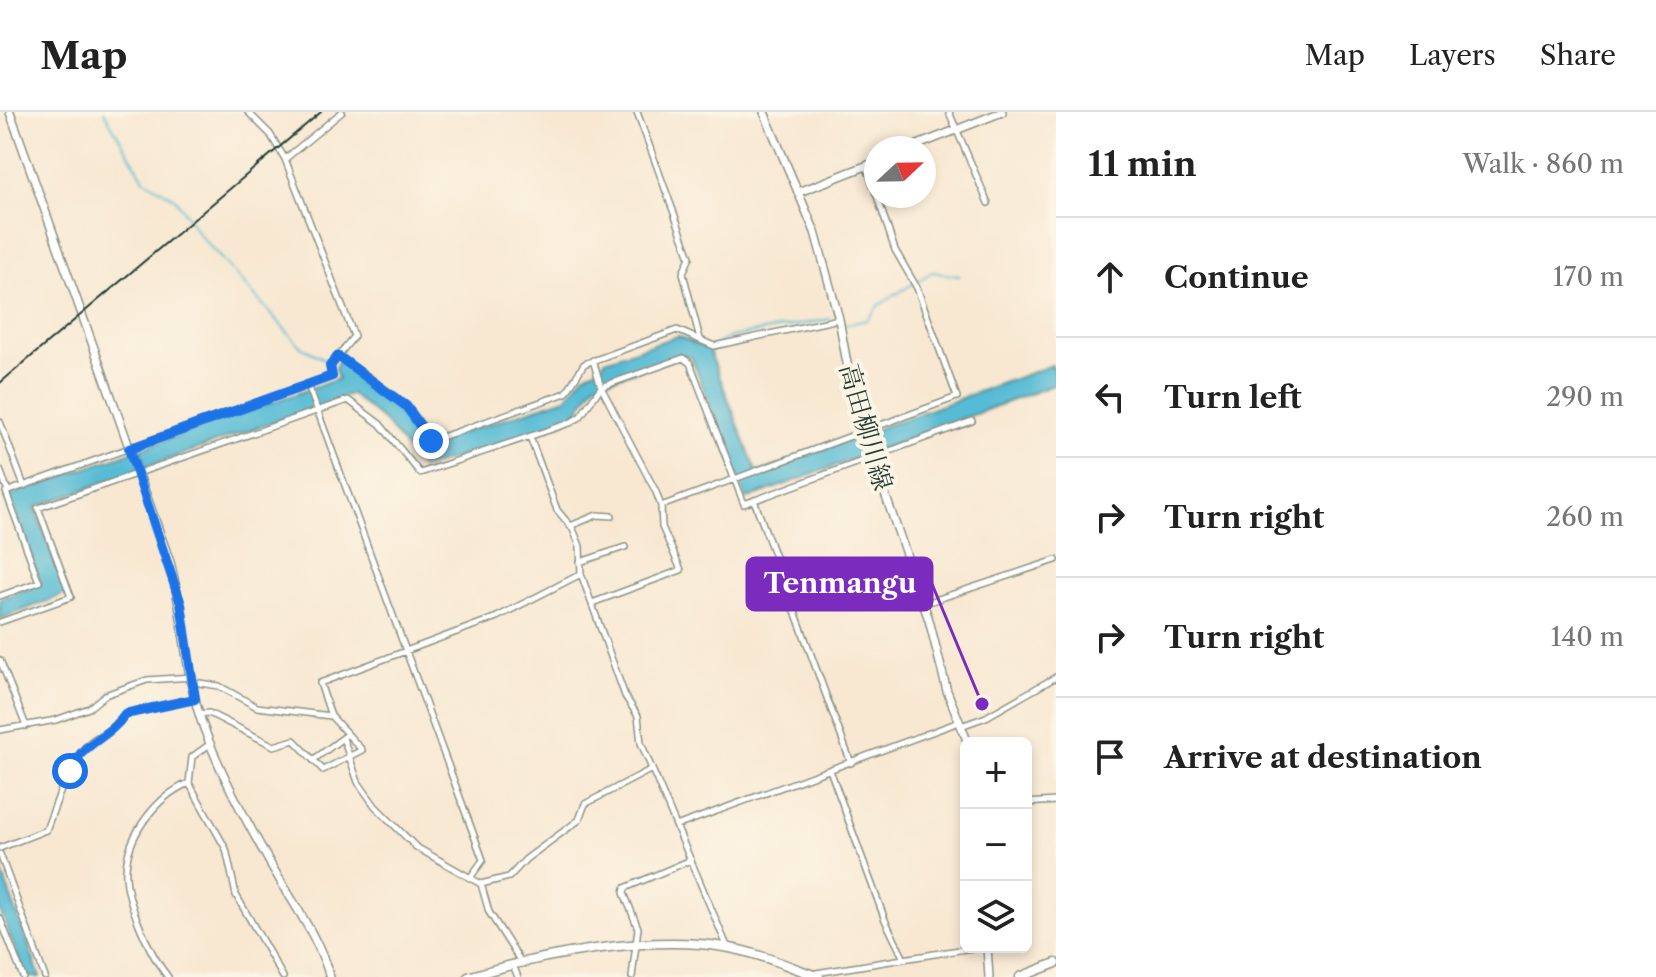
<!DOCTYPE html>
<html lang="en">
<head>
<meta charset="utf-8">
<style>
	:root { --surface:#fff; --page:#f6f6f6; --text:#222; --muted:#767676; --line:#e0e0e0 }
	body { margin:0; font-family:"Libre Caslon Text","Noto Serif JP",serif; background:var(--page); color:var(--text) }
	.controls { position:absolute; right:24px; bottom:24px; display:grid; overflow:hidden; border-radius:12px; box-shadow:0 4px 12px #0003 }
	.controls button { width:72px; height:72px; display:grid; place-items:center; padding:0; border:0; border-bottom:2px solid var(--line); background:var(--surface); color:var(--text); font:40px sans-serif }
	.compass { position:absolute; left:864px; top:24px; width:72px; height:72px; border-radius:50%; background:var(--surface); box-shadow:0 4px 12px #0003; rotate:68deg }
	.stop { position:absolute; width:24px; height:24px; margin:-18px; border:6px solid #1a73e8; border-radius:50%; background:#fff }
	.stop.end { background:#1a73e8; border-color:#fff; box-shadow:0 2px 8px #0008 }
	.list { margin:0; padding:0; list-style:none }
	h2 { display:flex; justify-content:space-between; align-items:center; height:104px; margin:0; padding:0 32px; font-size:34px }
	h2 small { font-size:26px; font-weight:400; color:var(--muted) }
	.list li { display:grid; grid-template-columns:52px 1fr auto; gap:24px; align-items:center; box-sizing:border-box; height:120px; padding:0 32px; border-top:2px solid var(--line) }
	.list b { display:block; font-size:30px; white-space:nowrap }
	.list em { font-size:26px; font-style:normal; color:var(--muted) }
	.icon { flex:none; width:44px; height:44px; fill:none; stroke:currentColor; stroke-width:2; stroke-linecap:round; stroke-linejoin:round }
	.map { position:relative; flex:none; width:1056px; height:865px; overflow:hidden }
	header { display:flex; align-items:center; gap:48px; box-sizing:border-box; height:112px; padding:0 40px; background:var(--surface); border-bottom:2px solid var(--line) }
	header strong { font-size:38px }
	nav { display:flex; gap:44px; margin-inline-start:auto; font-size:28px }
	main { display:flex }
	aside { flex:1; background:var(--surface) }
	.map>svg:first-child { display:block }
</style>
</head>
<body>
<header>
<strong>Map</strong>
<nav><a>Map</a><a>Layers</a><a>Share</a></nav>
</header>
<main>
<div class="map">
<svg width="1056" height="865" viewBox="0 0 1056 865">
	<rect width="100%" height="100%" fill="#fcf5e5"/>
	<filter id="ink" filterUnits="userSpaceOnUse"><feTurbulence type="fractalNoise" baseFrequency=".0125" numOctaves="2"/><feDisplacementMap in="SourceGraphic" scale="16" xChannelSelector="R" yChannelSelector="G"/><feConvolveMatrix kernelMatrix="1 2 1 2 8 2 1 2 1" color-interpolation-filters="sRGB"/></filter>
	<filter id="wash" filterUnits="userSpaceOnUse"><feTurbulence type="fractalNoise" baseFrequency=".006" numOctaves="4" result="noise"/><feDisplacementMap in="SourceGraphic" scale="32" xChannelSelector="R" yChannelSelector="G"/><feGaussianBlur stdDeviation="1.8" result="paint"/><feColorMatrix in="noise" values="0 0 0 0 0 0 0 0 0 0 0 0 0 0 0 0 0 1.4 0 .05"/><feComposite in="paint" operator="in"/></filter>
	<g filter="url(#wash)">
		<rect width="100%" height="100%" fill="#f8e8d2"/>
		<path fill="#56bbd4" stroke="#3a7c84" stroke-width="2" d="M678 224 709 238 757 361 1052 253 1056 272 746 387 692 246 684 243 595 272 577 300 564 309 422 357 384 309 351 282 35 395 66 482 0 507V487L41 472 10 383 338 267 335 256 339 248 403 297 429 332 566 286 584 263 601 254 605 248Z
			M0 755 40 865H26L0 798Z"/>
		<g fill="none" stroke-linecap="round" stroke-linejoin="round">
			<path stroke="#56bbd4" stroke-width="2" d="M104 0 144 67 176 87 198 121 301 235 332 251
				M843 213 867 208 879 193 932 160 959 164
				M706 238 730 225 830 207"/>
		</g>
	</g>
	<g filter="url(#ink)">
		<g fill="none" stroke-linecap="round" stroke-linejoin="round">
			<g stroke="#8c9283" stroke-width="8">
				<path id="street" d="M637 0 690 145 683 161 700 227
					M949 0 988 91
					M285 47 342 0
					M866 53 876 82
					M338 244 406 294 431 329 566 281 584 252 677 218 714 234 839 207
					M308 273 483 748 470 766
					M0 310 24 374
					M530 325 557 398 573 417 580 434 581 462 625 584 638 604 641 631 727 834
					M0 358 8 379
					M754 388 851 651
					M661 394 957 285 917 176 895 138 877 84
					M570 414 597 403 612 404
					M580 450 625 435
					M0 484 39 470 6 380 332 264 330 254 354 224 285 47 270 22 248 0
					M592 491 681 458 662 415 661 394 656 380 601 275 593 248
					M923 492 1056 448
					M0 510 71 485 38 396 348 288 380 312 420 361 570 311 580 305 601 275 683 246 690 251 744 392 972 309
					M0 548 26 614
					M193 570 219 574 257 595 331 604
					M199 602 209 601 274 634 294 628 323 658 362 638 331 604 320 571 497 505 581 462
					M961 614 986 605 1056 565
					M0 618 56 608 89 596 105 583 147 568 192 565
					M343 626 358 670 375 694 416 735 481 772 509 765 526 747 579 708 585 692 652 657
					M210 632 192 645 189 671 226 737 236 783 283 865
					M313 648 344 625
					M830 658 885 808 904 847
					M1026 691 1056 689
					M676 714 959 610
					M0 736 46 718C57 690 66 656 87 633 100 620 112 621 125 602L195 587
					M0 742 45 865
					M481 772 489 800 521 850
					M0 806 23 865
					M513 853 518 865
					M816 861 978 835
					M168 865C150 843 124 786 126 757 128 722 157 684 189 671
					M632 865 638 816 624 781 625 776 691 748"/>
			</g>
			<g stroke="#8c9283" stroke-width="10">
				<path id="secondary" d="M10 0 170 450C185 505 184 566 205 619 222 664 246 709 270 751 292 790 317 822 330 865
					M764 0 815 120 839 207 855 296 929 508 947 579 968 631
					M910 36 1002 0
					M799 80 876 50
					M987 835 989 865"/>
			</g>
			<g stroke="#8c9283" stroke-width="11">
				<path id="primary" d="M468 865C540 843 650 822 724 835 756 840 788 854 819 865
					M1020 865 1056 851"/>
			</g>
			<use href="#street" stroke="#fff" stroke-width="5"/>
			<use href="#secondary" stroke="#fff" stroke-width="7"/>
			<use href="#primary" stroke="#fff" stroke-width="8"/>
			<path stroke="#1f3d34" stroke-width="2" d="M0 271 321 0"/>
		</g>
	</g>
	<g fill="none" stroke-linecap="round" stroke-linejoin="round" filter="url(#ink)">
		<path stroke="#1a73e8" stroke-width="10" d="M70 659C84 628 107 628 125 602L195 587 181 492 129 337 332 264 330 254 338 244 406 294 431 329"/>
	</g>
	<g text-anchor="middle" stroke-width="8" stroke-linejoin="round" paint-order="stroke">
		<g font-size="26" fill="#1f3d34" stroke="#fcf5e5">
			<text transform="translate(866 315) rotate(74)" y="9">高田柳川線</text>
		</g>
	</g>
	<path fill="none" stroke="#7b2cbf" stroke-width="3" d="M982 592L932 472"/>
	<circle fill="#7b2cbf" stroke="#fcf5e5" stroke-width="3" cx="982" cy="592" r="8"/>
	<rect fill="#7b2cbf" stroke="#7b2cbf" stroke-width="3" x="747" y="446" width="185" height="52" rx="8"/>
	<g font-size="28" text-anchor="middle" font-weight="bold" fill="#fff">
		<text x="840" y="481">Tenmangu</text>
	</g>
</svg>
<div class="controls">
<button>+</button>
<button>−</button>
<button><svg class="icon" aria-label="layers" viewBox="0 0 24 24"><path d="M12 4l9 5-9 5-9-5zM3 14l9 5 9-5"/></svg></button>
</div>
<svg class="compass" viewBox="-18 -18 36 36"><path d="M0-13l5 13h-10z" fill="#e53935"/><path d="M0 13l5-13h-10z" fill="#767676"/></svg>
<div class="stop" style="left:70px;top:659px"></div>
<div class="stop end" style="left:431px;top:329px"></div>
</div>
<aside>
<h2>11 min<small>Walk · 860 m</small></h2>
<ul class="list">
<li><svg class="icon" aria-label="ahead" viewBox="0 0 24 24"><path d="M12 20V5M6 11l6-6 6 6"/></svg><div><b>Continue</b></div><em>170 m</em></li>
<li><svg class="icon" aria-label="left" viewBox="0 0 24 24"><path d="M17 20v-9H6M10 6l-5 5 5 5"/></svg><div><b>Turn left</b></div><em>290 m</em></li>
<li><svg class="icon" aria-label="right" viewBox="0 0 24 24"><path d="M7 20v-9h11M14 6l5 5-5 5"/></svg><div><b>Turn right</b></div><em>260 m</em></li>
<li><svg class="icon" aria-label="right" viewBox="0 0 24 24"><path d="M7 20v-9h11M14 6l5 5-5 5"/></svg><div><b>Turn right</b></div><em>140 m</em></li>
<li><svg class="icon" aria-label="arrive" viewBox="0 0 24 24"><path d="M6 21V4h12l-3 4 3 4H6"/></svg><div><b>Arrive at destination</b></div></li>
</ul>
</aside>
</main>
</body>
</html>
